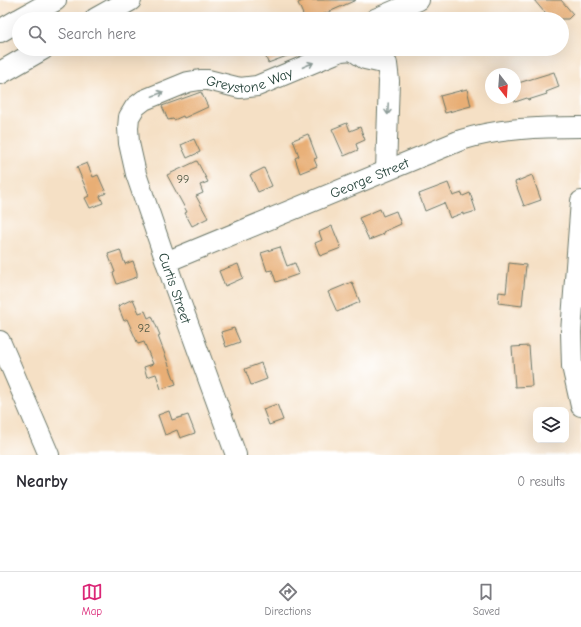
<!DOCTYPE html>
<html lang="en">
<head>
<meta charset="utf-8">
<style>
	:root { --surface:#fff; --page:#f7f7f7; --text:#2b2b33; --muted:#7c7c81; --line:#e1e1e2; --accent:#db2777 }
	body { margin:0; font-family:"Comic Neue",sans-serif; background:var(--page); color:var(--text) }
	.controls { position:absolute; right:12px; bottom:12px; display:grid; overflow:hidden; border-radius:8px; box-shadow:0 4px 16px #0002 }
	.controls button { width:36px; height:36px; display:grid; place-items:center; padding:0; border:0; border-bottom:1px solid var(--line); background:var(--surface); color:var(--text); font:20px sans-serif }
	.compass { position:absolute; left:485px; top:68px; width:36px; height:36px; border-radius:50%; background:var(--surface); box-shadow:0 4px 16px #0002; rotate:163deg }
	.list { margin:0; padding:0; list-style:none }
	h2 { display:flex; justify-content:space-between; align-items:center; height:52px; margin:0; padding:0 16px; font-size:17px }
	h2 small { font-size:13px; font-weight:400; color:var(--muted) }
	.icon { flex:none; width:22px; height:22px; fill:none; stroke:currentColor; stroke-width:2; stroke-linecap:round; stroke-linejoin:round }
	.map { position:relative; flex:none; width:581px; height:455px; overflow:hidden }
	.search { position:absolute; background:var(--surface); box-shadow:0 4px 16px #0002; left:12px; right:12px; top:12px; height:44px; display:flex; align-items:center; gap:10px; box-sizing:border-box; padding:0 14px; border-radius:22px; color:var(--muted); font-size:15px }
	.sheet { height:116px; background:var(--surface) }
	nav { display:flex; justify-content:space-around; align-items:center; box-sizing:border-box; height:56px; border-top:1px solid var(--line); background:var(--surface); font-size:11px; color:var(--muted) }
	nav a { display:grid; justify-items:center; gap:2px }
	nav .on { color:var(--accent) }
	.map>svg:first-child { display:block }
</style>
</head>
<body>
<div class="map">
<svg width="581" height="455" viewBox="0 0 581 455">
	<rect width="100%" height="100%" fill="#fff"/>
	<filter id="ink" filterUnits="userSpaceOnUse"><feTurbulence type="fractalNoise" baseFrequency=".025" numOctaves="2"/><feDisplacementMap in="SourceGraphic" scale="8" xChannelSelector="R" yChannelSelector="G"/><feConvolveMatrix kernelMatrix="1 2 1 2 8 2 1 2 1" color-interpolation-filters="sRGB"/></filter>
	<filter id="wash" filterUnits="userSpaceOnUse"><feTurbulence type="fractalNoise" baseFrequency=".012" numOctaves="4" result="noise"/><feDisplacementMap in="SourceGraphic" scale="16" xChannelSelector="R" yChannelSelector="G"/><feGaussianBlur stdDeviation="0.9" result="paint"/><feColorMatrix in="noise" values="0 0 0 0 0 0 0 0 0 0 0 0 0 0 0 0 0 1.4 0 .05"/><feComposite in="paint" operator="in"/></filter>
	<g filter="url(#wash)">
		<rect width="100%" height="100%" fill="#f5e0c5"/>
		<g id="blocks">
			<path fill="#e8ae74" d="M305 0H356L313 19H305L298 3Z
				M534 0H561L573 14 568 19H550Z
				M263 49H303V50L268 63Z
				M554 72 559 87 546 92 547 94 528 100 527 98 515 102V84Z
				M467 89 471 106 445 113 440 96Z
				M201 92 208 107 184 118 183 116 174 120 173 119 168 120 162 106Z
				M347 123 350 131 360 127 365 140 356 144 358 150 344 156 332 129Z
				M308 134 317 158 314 159 317 166 300 173 295 158 299 156 293 140Z
				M194 139 200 152 187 158 181 145Z
				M197 161 208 182 200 185 203 193 196 196 208 218 192 226 185 213 187 212 167 175Z
				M87 163 93 177 98 175 106 193 100 196 103 203 90 208 85 198 89 196 77 167Z
				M264 168 272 186 258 192 250 175Z
				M532 175 541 200 524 206 515 182Z
				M448 183 453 196 462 193 463 196 470 193 476 211 463 215V213L450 218 444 203 425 211 419 194Z
				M380 209 383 216 396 211 401 224 383 232 384 234 369 240 359 218Z
				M332 226 341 248 320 256 315 243 322 240 319 232Z
				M280 247 287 266 295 263 299 274 276 282 272 270 267 271 261 253Z
				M120 250 125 264 133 261 137 273V277L117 284 113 273 115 272 108 254Z
				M509 263 526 265 522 306 498 303 499 292 506 293Z
				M238 264 243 278 225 286 219 271Z
				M352 282 360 302 337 312 328 292Z
				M133 299 139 313 145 311 148 318 152 316 160 335 158 336 176 384 161 389 156 374 147 377 144 367 153 364 144 342 138 344 127 319 124 321 118 306Z
				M234 328 240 342 226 347 221 332Z
				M529 346 532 386 515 387 512 347Z
				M261 363 267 379 251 385 245 369Z
				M277 404 283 420 269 425 263 409Z
				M169 411 172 420 188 415 195 433 180 438 177 430 165 435 158 415Z"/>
		</g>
	</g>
	<g filter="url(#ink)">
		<use href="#blocks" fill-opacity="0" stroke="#6a7667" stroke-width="1"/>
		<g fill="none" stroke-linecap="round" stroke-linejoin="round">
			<g stroke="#6a7667" stroke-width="22">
				<g id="minor">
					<path d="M375 19 419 0"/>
					<path d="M581 201 571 332 572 366 581 406"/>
					<path id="s1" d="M166 262 461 140C500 128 541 127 581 127"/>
					<path d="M0 341 49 455"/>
					<path id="s2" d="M236 455 173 282 136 174 129 143 128 128 129 117 135 107 144 100 188 82 200 80H208L240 88 257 86 341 51 352 50 365 59 387 64 389 81 386 170"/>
				</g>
			</g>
			<g stroke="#6a7667" stroke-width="24">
				<path id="highway" d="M21 19 55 0
					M96 19 130 0
					M0 31 19 20
					M0 73 42 49"/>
			</g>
			<use href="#minor" stroke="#fff" stroke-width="20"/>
			<use href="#highway" stroke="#fff" stroke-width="22"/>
		</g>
		<defs><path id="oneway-shaft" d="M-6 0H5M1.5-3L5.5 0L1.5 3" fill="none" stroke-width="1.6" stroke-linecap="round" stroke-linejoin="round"/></defs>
		<g stroke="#8f9e9a">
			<use href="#oneway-shaft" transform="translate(308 65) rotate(-23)"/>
			<use href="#oneway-shaft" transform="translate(158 94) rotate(-21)"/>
			<use href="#oneway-shaft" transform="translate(388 109) rotate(92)"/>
		</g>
	</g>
	<g text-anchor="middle" stroke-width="3" stroke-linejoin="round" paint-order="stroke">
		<g font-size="12" fill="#515944">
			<text x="183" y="183">99</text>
			<text x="144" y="332">92</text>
		</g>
		<g font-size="14" fill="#1f3d34" stroke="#fff">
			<text dy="5" stroke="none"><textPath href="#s2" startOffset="490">Greystone Way</textPath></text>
			<text dy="5" stroke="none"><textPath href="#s1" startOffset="220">George Street</textPath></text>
			<text transform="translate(175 288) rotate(71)" y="5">Curtis Street</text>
		</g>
	</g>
</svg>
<div class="controls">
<button><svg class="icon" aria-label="layers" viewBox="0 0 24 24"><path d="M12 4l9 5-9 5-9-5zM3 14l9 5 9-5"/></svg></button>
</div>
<svg class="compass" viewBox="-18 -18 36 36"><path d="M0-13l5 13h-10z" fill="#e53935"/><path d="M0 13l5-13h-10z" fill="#7c7c81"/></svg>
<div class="search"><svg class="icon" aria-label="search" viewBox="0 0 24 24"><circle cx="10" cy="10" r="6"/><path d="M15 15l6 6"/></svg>Search here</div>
</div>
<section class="sheet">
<h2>Nearby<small>0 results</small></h2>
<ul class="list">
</ul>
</section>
<nav>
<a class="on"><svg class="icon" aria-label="map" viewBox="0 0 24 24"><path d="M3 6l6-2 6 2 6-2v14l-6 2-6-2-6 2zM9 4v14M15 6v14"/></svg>Map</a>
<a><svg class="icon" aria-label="directions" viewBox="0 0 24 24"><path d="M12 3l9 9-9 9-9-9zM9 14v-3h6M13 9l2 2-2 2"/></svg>Directions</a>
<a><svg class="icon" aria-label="saved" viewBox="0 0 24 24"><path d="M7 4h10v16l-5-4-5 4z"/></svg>Saved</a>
</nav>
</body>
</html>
